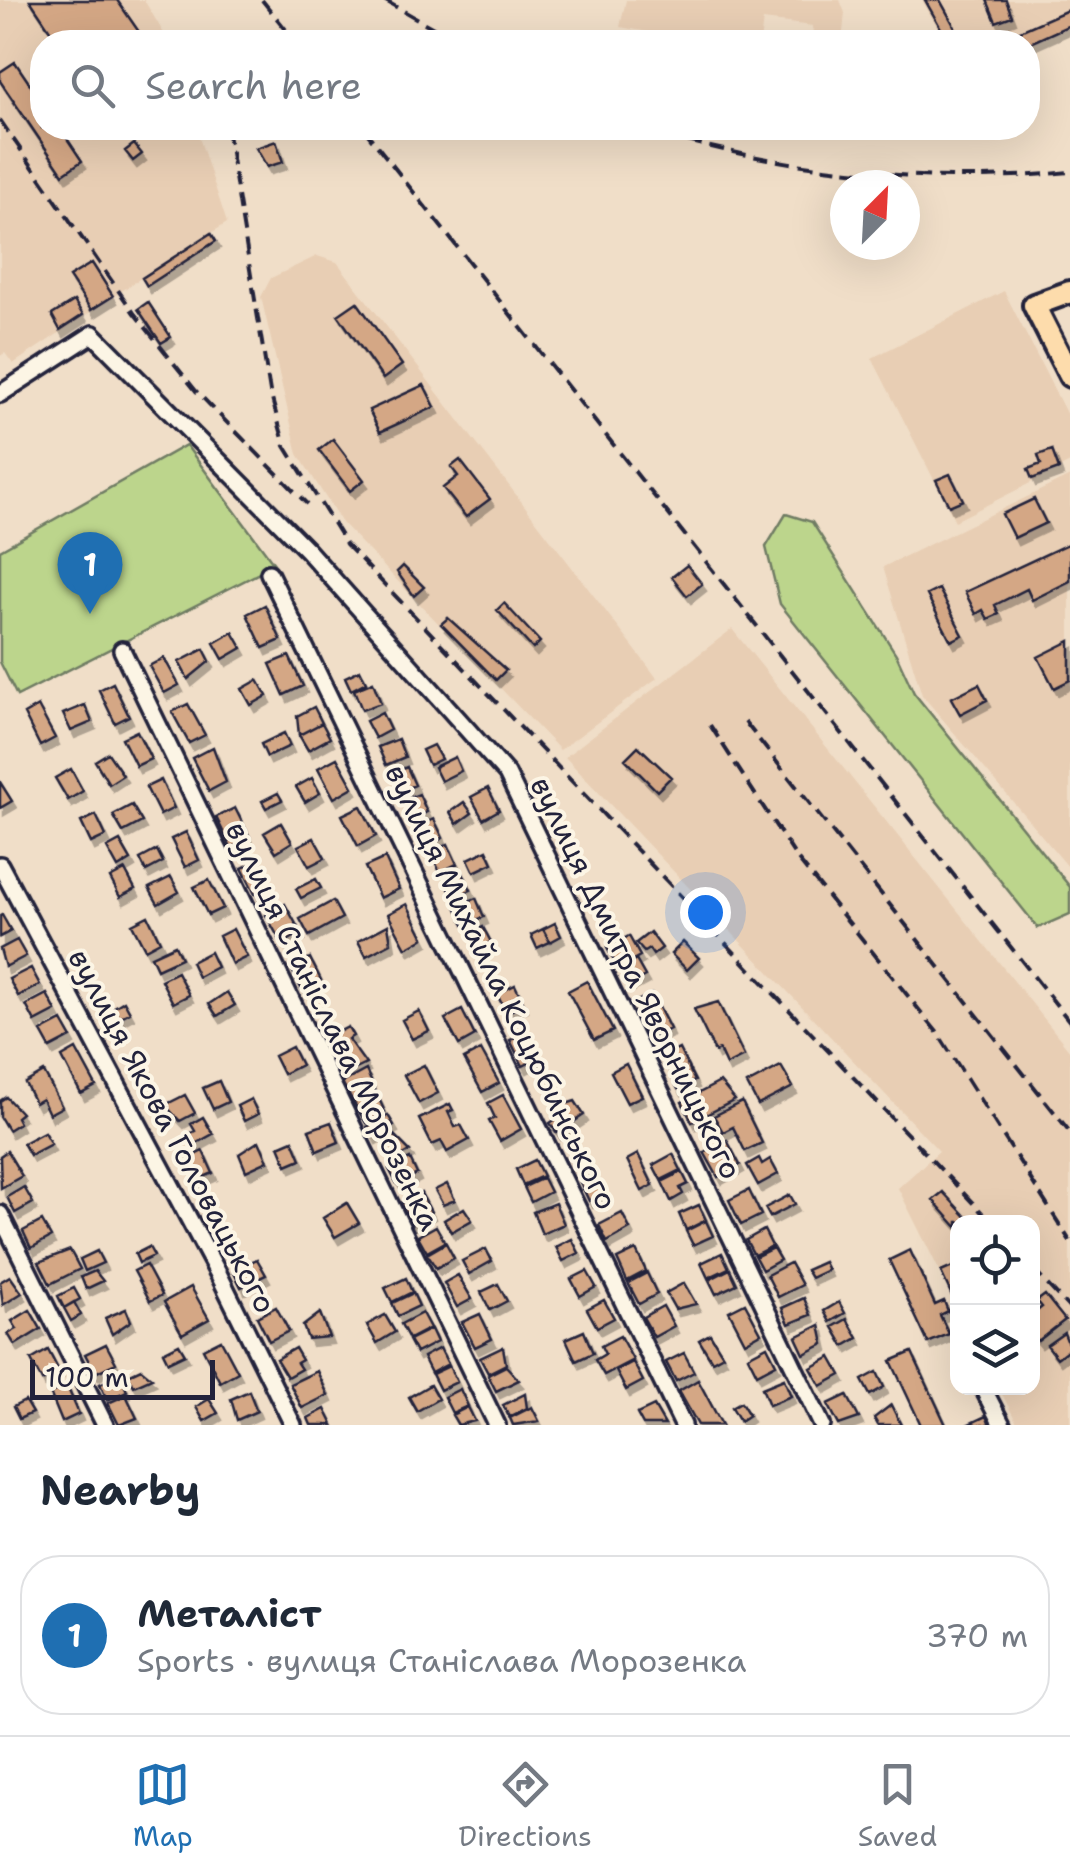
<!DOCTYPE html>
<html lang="en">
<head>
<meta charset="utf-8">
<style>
	:root { --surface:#fff; --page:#f6f6f7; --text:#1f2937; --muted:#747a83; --line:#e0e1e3; --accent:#1f6fb2 }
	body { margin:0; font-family:"Shantell Sans",sans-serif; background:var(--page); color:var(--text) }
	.controls { position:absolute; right:30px; bottom:30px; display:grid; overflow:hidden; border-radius:20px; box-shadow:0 10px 40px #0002 }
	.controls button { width:90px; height:90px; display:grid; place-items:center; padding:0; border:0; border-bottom:2px solid var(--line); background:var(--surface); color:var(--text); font:50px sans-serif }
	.compass { position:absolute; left:830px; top:170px; width:90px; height:90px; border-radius:50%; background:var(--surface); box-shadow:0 10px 40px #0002; rotate:24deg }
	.scale { position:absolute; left:30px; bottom:25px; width:185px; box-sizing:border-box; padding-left:10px; border:5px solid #22223b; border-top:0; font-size:28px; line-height:35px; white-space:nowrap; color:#22223b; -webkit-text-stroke:8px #fcf5e5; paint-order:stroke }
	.you { position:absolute; left:705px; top:912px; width:35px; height:35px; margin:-25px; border:8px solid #fff; border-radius:50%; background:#1a73e8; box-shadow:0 0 0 15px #1a73e833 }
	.badge { display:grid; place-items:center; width:65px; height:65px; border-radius:50%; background:var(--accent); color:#fff; font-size:32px; font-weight:700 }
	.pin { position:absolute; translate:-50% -82px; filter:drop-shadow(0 2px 5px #0008) }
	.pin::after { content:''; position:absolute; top:52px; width:35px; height:30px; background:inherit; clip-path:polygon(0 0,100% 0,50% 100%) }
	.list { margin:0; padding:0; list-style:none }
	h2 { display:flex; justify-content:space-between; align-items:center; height:130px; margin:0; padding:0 40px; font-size:42px }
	h2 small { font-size:32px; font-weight:400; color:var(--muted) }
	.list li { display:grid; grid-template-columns:65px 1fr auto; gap:30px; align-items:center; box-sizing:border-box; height:160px; margin:0 20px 20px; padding:0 20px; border:2px solid var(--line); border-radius:40px }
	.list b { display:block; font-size:38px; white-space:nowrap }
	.list p { margin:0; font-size:32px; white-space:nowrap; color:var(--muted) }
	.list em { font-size:32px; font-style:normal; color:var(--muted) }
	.icon { flex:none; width:55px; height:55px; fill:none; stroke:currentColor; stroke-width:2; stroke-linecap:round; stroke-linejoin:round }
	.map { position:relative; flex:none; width:1070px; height:1425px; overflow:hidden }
	.search { position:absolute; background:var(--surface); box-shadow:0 10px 40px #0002; left:30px; right:30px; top:30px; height:110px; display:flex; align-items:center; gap:25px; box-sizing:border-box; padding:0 35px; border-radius:40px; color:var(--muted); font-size:38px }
	.sheet { height:310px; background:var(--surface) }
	nav { display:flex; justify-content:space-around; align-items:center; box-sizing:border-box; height:140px; border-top:2px solid var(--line); background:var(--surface); font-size:28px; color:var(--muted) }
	nav a { display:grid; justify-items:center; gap:5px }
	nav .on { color:var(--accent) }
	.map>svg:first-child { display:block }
</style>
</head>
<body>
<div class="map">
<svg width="1070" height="1425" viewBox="0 0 1070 1425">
	<defs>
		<filter id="shadow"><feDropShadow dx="4" dy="7" stdDeviation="0" flood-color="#0004"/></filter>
	</defs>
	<rect width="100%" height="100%" fill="#f0dec8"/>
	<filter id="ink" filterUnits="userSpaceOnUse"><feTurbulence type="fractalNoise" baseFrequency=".01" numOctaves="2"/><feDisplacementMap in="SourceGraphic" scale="20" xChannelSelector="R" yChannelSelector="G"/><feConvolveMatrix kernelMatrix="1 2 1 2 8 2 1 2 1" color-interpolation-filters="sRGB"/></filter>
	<g filter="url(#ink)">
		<path fill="#e8ceb4" d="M0 0H144L169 42H42V128H196L227 223 211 233 216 241 147 286 141 278 13 364 5 353 0 356Z
			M626 0H840L845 13 842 42 812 41 813 26 763 20 760 42H706L620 27Z
			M922 0H1070V26L1028 45 946 42Z
			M317 256 337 262 657 678 560 750 342 523 298 454 261 297 271 278Z
			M1004 291 1070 421V463L955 521 872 358Z
			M1070 476V869L922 695 883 567Z
			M732 629 1070 1051V1425H1018L999 1388H1032V1222H958L957 1306 898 1188 939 1151 565 757Z"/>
		<path fill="#bcd58c" stroke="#6f7c64" stroke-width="2.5" d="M186 445 275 565 17 696 0 662V550Z
			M786 514 812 522 896 654 914 693 1070 887V914L1038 928 780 604 766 547Z"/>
		<path fill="#d4a785" stroke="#22223b" stroke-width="2.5" filter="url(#shadow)" d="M30 0H117L146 42H58Z
			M925 0H940L958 33 947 39Z
			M987 0H1006L1012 16 996 22Z
			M1070 9V25L1028 44 995 42Z
			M15 62 42 102V128H60L82 161 63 174 0 81V72Z
			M276 141 283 162 267 167 256 148Z
			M134 144 142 154 133 161 125 151Z
			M211 233 216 241 147 286 142 278Z
			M92 263 113 296 91 310 69 277Z
			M74 301 83 315 60 330 52 315Z
			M148 302 171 337 161 343 138 309Z
			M357 302 402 365 383 379 338 315Z
			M424 385 435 407 380 432 369 410Z
			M333 439 364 480 350 491 319 450Z
			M1052 450 1059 469 1032 479 1028 469 1041 464 1038 455Z
			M460 460 490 499 466 517 443 488 458 476 451 467Z
			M950 474 963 500 949 506 936 480Z
			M1034 499 1046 523 1014 538 1002 514Z
			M1070 543V581L1032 600 1027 589 995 605 999 614 988 619 983 610 976 614 965 592Z
			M687 565 702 584 687 596 672 577Z
			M403 566 424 587 414 596 397 572Z
			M939 589 963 635 951 641 927 595Z
			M504 603 540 642 533 649 497 610Z
			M265 605 281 640 263 648 247 614Z
			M448 618 506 670 496 680 441 624Z
			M233 632 242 648 223 659 214 643Z
			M1070 641V680L1054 688 1038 657Z
			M204 649 210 661 188 679 179 662Z
			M289 656 303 686 284 695 270 664Z
			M164 658 179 685 164 693 149 666Z
			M360 670 366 682 351 690 345 677Z
			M258 680 267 696 251 705 242 689Z
			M373 682 381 703 362 710 354 690Z
			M113 683 129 716 115 723 99 690Z
			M979 684 987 700 960 714 951 698Z
			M188 704 205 735 189 743 172 712Z
			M85 705 92 722 71 731 63 714Z
			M38 706 55 738 40 746 24 714Z
			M314 707 322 723 299 735 297 716Z
			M382 713 390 730 375 738 366 721Z
			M322 723 330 738 308 750 299 735Z
			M137 731 151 759 136 766 122 738Z
			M284 733 290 746 267 757 261 744Z
			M398 739 405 757 386 765 378 747Z
			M433 745 441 759 429 765 422 750Z
			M638 746 671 777 657 791 625 759Z
			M213 747 226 782 209 791 192 758Z
			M108 753 123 775 109 784 95 761Z
			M455 757 461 771 441 781 434 767Z
			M337 758 353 787 334 798 318 768Z
			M407 767 415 785 400 791 393 773Z
			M71 769 83 791 68 800 55 778Z
			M312 778 320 793 305 802 296 787Z
			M161 780 174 808 160 815 146 787Z
			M0 782 12 801 0 808Z
			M488 788 499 810 483 819 471 797Z
			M278 793 282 800 266 808 262 801Z
			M419 794 427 812 413 819 404 800Z
			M464 802 472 813 457 824 450 812Z
			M132 805 142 822 123 832 113 815Z
			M361 806 376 836 358 846 342 815Z
			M235 808 250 838 231 848 216 817Z
			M96 815 106 836 91 843 81 822Z
			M434 819 443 838 426 846 417 827Z
			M281 823 292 842 276 852 264 833Z
			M186 832 199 860 185 867 171 839Z
			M314 838 325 858 309 866 298 846Z
			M120 841 131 860 118 868 107 848Z
			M448 844 457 864 440 872 431 853Z
			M157 850 163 862 146 871 140 859Z
			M487 850 493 863 474 872 468 859Z
			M385 858 399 889 380 898 365 867Z
			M259 860 272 885 255 894 242 868Z
			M125 870 135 889 120 897 110 878Z
			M462 871 471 890 453 898 445 879Z
			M171 877 179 892 158 904 149 888Z
			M316 879 321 888 301 898 296 889Z
			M209 880 223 908 208 915 194 887Z
			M476 898 484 917 464 925 456 906Z
			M333 901 342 918 309 936 300 919Z
			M285 904 301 933 282 944 266 915Z
			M407 904 424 938 406 948 388 914Z
			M2 915 11 931 0 937V916Z
			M148 916 160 941 145 949 132 924Z
			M555 923 561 936 550 942 543 929Z
			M388 925 391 943 366 956 358 941Z
			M483 927 491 942 476 949 469 934Z
			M233 929 247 957 232 964 219 936Z
			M543 929 550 942 537 948 531 935Z
			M650 932 662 948 653 955 649 949 644 952 636 943Z
			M629 936 640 956 618 968 607 948Z
			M17 940 26 956 5 967 0 949Z
			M683 942 699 958 687 970 671 954Z
			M175 945 181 958 157 969 151 956Z
			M210 952 217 967 198 977 191 962Z
			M310 958 321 980 302 990 291 968Z
			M636 960 645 976 628 985 619 970Z
			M31 968 40 985 18 996 9 979Z
			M177 972 189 995 173 1003 161 980Z
			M587 981 613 1031 594 1040 568 991Z
			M515 985 524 1004 506 1013 497 994Z
			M227 992 235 1005 217 1016 209 1004Z
			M47 994 56 1011 35 1022 26 1005Z
			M652 994 670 1029 654 1037 635 1002Z
			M124 1001 130 1012 119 1018 113 1008Z
			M718 1002 744 1056 726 1065 719 1050 715 1052 694 1009Z
			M462 1010 475 1036 459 1045 445 1019Z
			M419 1011 429 1031 412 1039 402 1020Z
			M62 1021 71 1037 50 1048 41 1032Z
			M348 1027 353 1036 348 1039 366 1064 337 1078 331 1066 338 1063 325 1039Z
			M527 1032 540 1057 523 1066 510 1040Z
			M292 1047 301 1065 283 1074 274 1056Z
			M76 1049 96 1086 81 1094 62 1057Z
			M679 1049 695 1081 678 1089 663 1057Z
			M481 1050 499 1083 482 1092 464 1059Z
			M141 1056 147 1066 138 1070 132 1061Z
			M626 1064 642 1096 627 1103 611 1072Z
			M424 1065 438 1093 419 1103 404 1075Z
			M781 1066 793 1087 758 1105 747 1084Z
			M366 1070 385 1112 366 1123 342 1083Z
			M44 1072 62 1107 49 1114 42 1099 35 1103 25 1083Z
			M550 1078 563 1098 555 1103 542 1083Z
			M219 1081 228 1102 213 1109 203 1088Z
			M720 1082 735 1100 692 1122 682 1102Z
			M185 1095 195 1113 180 1121 165 1105Z
			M503 1095 521 1129 500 1141 489 1121 495 1118 488 1103Z
			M6 1097 21 1113 16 1117 19 1123 8 1130 0 1117V1101Z
			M251 1099 258 1114 244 1121 237 1106Z
			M575 1101 584 1115 557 1133 550 1123 562 1115 557 1107Z
			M742 1102 762 1143 745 1151 733 1127 723 1132 714 1116Z
			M450 1104 453 1110 448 1112 455 1127 461 1125 469 1140 447 1152 441 1141 432 1145 419 1119Z
			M388 1115 394 1125 372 1137 367 1127Z
			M203 1117 213 1134 193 1145 187 1135 195 1131 191 1124Z
			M331 1122 339 1142 317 1151 309 1130Z
			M44 1132 51 1144 30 1155 23 1143Z
			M394 1135 410 1151 393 1161 382 1142Z
			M293 1140 301 1159 287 1165 279 1146Z
			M727 1140 740 1165 718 1177 704 1152Z
			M259 1141 268 1161 246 1171 239 1154Z
			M7 1151 22 1176 1 1188 0 1156Z
			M203 1151 213 1173 195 1181 189 1158Z
			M638 1154 653 1185 642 1191 627 1160Z
			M673 1154 681 1170 661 1180 653 1165Z
			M759 1158 762 1164 770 1159 778 1174 758 1185 747 1165Z
			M410 1159 417 1174 397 1184 389 1169Z
			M535 1160 543 1176 523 1185 516 1169Z
			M682 1172 688 1184 680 1188 683 1194 671 1201 662 1182Z
			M595 1174 605 1193 589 1201 580 1182Z
			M543 1178 550 1192 531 1202 524 1187Z
			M447 1184 455 1200 443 1205 435 1190Z
			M24 1187 33 1203 15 1213 7 1197Z
			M749 1190 761 1215 741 1225 729 1200Z
			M943 1192 971 1222H958V1228L933 1200Z
			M421 1193 431 1212 411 1223 401 1204Z
			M790 1195 795 1204 770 1217 765 1208Z
			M347 1203 359 1223 335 1237 323 1218Z
			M555 1203 564 1224 542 1234 533 1212Z
			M699 1205 706 1220 686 1230 679 1214Z
			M464 1208 472 1220 451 1232 444 1220Z
			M622 1213 630 1229 607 1242 599 1225Z
			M42 1221 51 1237 31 1248 23 1231Z
			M706 1221 713 1236 693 1245 686 1231Z
			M436 1226 445 1242 427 1252 418 1236Z
			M764 1230 772 1246 754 1255 746 1240Z
			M572 1239 579 1253 563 1261 556 1247Z
			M446 1243 454 1258 436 1268 427 1254Z
			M149 1247 154 1256 139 1263 135 1254Z
			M773 1248 780 1260 762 1270 755 1257Z
			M486 1249 492 1261 469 1274 462 1261Z
			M70 1250 80 1269 50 1284 39 1262Z
			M636 1250 646 1271 627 1281 617 1259Z
			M910 1250 935 1305 944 1301 948 1311 940 1315 949 1334 928 1343 889 1260Z
			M97 1251 103 1263 85 1271 80 1259Z
			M722 1253 729 1268 708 1278 701 1263Z
			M257 1259 266 1275 241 1287 233 1271Z
			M824 1262 828 1270 811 1278 806 1270Z
			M790 1263 802 1285 778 1297 767 1275Z
			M146 1265 162 1295 150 1301 134 1271Z
			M957 1265 958 1267V1309L941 1272Z
			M730 1269 737 1284 716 1294 709 1280Z
			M95 1271 103 1281 86 1289 81 1277Z
			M587 1271 596 1287 580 1296 571 1279Z
			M647 1273 657 1294 639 1304 628 1283Z
			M458 1275 472 1299 457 1307 444 1283Z
			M10 1276 22 1293 3 1305 0 1282Z
			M406 1278 412 1292 392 1302 385 1288Z
			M684 1283 696 1304 675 1309 666 1293Z
			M498 1284 507 1301 490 1310 481 1292Z
			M191 1287 209 1319 182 1334 164 1302Z
			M74 1288 80 1299 64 1308 58 1296Z
			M413 1293 419 1306 398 1316 392 1303Z
			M1045 1295 1065 1320 1038 1341 1032 1334V1315L1042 1307 1037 1301Z
			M804 1298 811 1315 789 1324 782 1308Z
			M604 1300 614 1318 597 1327 587 1309Z
			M74 1302 81 1315 71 1321 64 1308Z
			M839 1302 845 1313 830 1322 824 1311Z
			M745 1303 761 1333 745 1342 729 1311Z
			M663 1306 674 1326 654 1337 643 1317Z
			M276 1307 289 1331 269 1341 257 1317Z
			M126 1309 131 1321 112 1334 105 1318Z
			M30 1310 41 1329 15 1345 8 1334 17 1329 12 1321Z
			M320 1313 329 1337 308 1339 303 1326Z
			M422 1313 430 1328 409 1339 401 1324Z
			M480 1314 492 1339 475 1347 462 1322Z
			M385 1315 395 1332 377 1343 367 1325Z
			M847 1319 858 1338 844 1346 833 1327Z
			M820 1325 824 1344 804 1354 796 1337Z
			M431 1329 437 1342 416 1353 409 1340Z
			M584 1331 593 1353 576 1361 566 1339Z
			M1064 1333 1070 1348 1057 1358 1047 1345Z
			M710 1334 723 1355 712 1361 699 1340Z
			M620 1336 633 1360 604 1375 595 1360 605 1354 601 1346Z
			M221 1340 238 1372 220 1382 203 1349Z
			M106 1344 116 1363 95 1373 85 1354Z
			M179 1344 185 1354 168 1362 163 1352Z
			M767 1346 776 1364 757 1374 748 1356Z
			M503 1347 506 1364 488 1373 480 1358Z
			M295 1348 302 1360 297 1363 301 1369 287 1377 276 1359Z
			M440 1348 448 1364 431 1373 423 1357Z
			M48 1350 59 1371 42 1381 31 1360Z
			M912 1352 946 1425H921L891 1361Z
			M684 1353 694 1372 676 1381 666 1362Z
			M831 1357 841 1375 821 1386 811 1368Z
			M633 1362 643 1381 626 1390 616 1371Z
			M449 1366 457 1382 440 1390 432 1374Z
			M506 1366 519 1380 496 1391 488 1375Z
			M141 1369 152 1378 134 1386 128 1375Z
			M317 1371 328 1395 302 1408 290 1384Z
			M877 1372 884 1387 870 1395 862 1380Z
			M120 1375 127 1391 107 1400 100 1384Z
			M784 1379 791 1396 769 1405 762 1388Z
			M698 1380 722 1425H698L679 1391Z
			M430 1385 438 1399 417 1411 409 1397Z
			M67 1386 79 1414 62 1422 50 1393Z
			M460 1389 468 1406 452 1413 444 1397Z
			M249 1391 257 1411 237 1420 231 1399Z
			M525 1394 527 1408 509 1417 503 1405Z
			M126 1395 137 1418 119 1425 108 1403Z
			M847 1395 859 1418 839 1425 828 1404Z
			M209 1399 218 1413 204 1421 196 1407Z
			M25 1401 32 1413 19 1419 13 1407Z
			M741 1402 749 1415 740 1421 732 1407Z
			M891 1405 901 1425H878L874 1418Z
			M654 1406 665 1425H643L637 1414Z
			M468 1407 475 1421 458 1425 452 1415Z
			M532 1407 539 1421 513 1425 510 1418Z
			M325 1409 333 1425H311L308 1418Z
			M986 1416 990 1425H967Z"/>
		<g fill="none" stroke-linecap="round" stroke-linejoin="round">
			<g stroke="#22223b" stroke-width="22">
				<path id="minor" d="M0 394 93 334 307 550 507 774 822 1425
					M269 573 683 1425
					M122 650 497 1425
					M0 865 219 1275 293 1425
					M0 1214 105 1425
					M984 1390 1002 1425"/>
			</g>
			<g stroke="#22223b" stroke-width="28">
				<path id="major" d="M1070 292 1034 305 1070 376"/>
			</g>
			<use href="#minor" stroke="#fcf5e5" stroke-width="15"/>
			<use href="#major" stroke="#fddcac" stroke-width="20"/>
			<path stroke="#22223b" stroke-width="4" stroke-dasharray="15 8" stroke-linecap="butt" d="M262 0 296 42
				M384 0 458 42
				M0 120 134 313 196 391 307 504
				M227 128 270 392 285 446 346 544 991 1222
				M363 128 1070 1022
				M643 128C778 171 929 186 1070 172
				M745 722 1070 1132
				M710 725 796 857 937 1032 1070 1241
				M1032 1268 1070 1309"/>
		</g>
	</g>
	<g text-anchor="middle" stroke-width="8" stroke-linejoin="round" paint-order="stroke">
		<g font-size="30" fill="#22223b" stroke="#fcf5e5">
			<text transform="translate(636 978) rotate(64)" y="10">вулиця Дмитра Яворницького</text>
			<text transform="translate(501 987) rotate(64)" y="10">вулиця Михайла Коцюбинського</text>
			<text transform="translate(333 1026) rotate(64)" y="10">вулиця Станіслава Морозенка</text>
			<text transform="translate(172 1131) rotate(62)" y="10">вулиця Якова Головацького</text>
		</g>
	</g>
</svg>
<div class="controls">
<button><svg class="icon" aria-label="locate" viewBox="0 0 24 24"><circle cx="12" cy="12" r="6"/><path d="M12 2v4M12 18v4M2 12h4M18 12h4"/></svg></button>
<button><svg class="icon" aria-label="layers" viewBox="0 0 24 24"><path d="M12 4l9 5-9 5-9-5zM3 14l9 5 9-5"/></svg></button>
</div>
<svg class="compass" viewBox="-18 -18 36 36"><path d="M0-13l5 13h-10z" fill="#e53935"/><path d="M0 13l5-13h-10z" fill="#747a83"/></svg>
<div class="scale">100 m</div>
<div class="you"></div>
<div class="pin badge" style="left:90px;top:614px">1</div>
<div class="search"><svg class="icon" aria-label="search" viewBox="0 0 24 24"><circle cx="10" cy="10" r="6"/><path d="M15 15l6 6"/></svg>Search here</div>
</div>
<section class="sheet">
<h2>Nearby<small></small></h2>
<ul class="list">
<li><span class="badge">1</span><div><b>Металіст</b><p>Sports · вулиця Станіслава Морозенка</p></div><em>370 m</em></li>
</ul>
</section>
<nav>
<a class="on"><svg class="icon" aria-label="map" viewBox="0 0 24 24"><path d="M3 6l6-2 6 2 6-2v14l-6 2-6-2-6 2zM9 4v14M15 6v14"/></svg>Map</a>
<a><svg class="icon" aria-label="directions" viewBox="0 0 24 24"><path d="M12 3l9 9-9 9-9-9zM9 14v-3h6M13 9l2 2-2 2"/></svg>Directions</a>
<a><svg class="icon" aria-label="saved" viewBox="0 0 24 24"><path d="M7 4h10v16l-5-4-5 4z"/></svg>Saved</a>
</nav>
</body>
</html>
